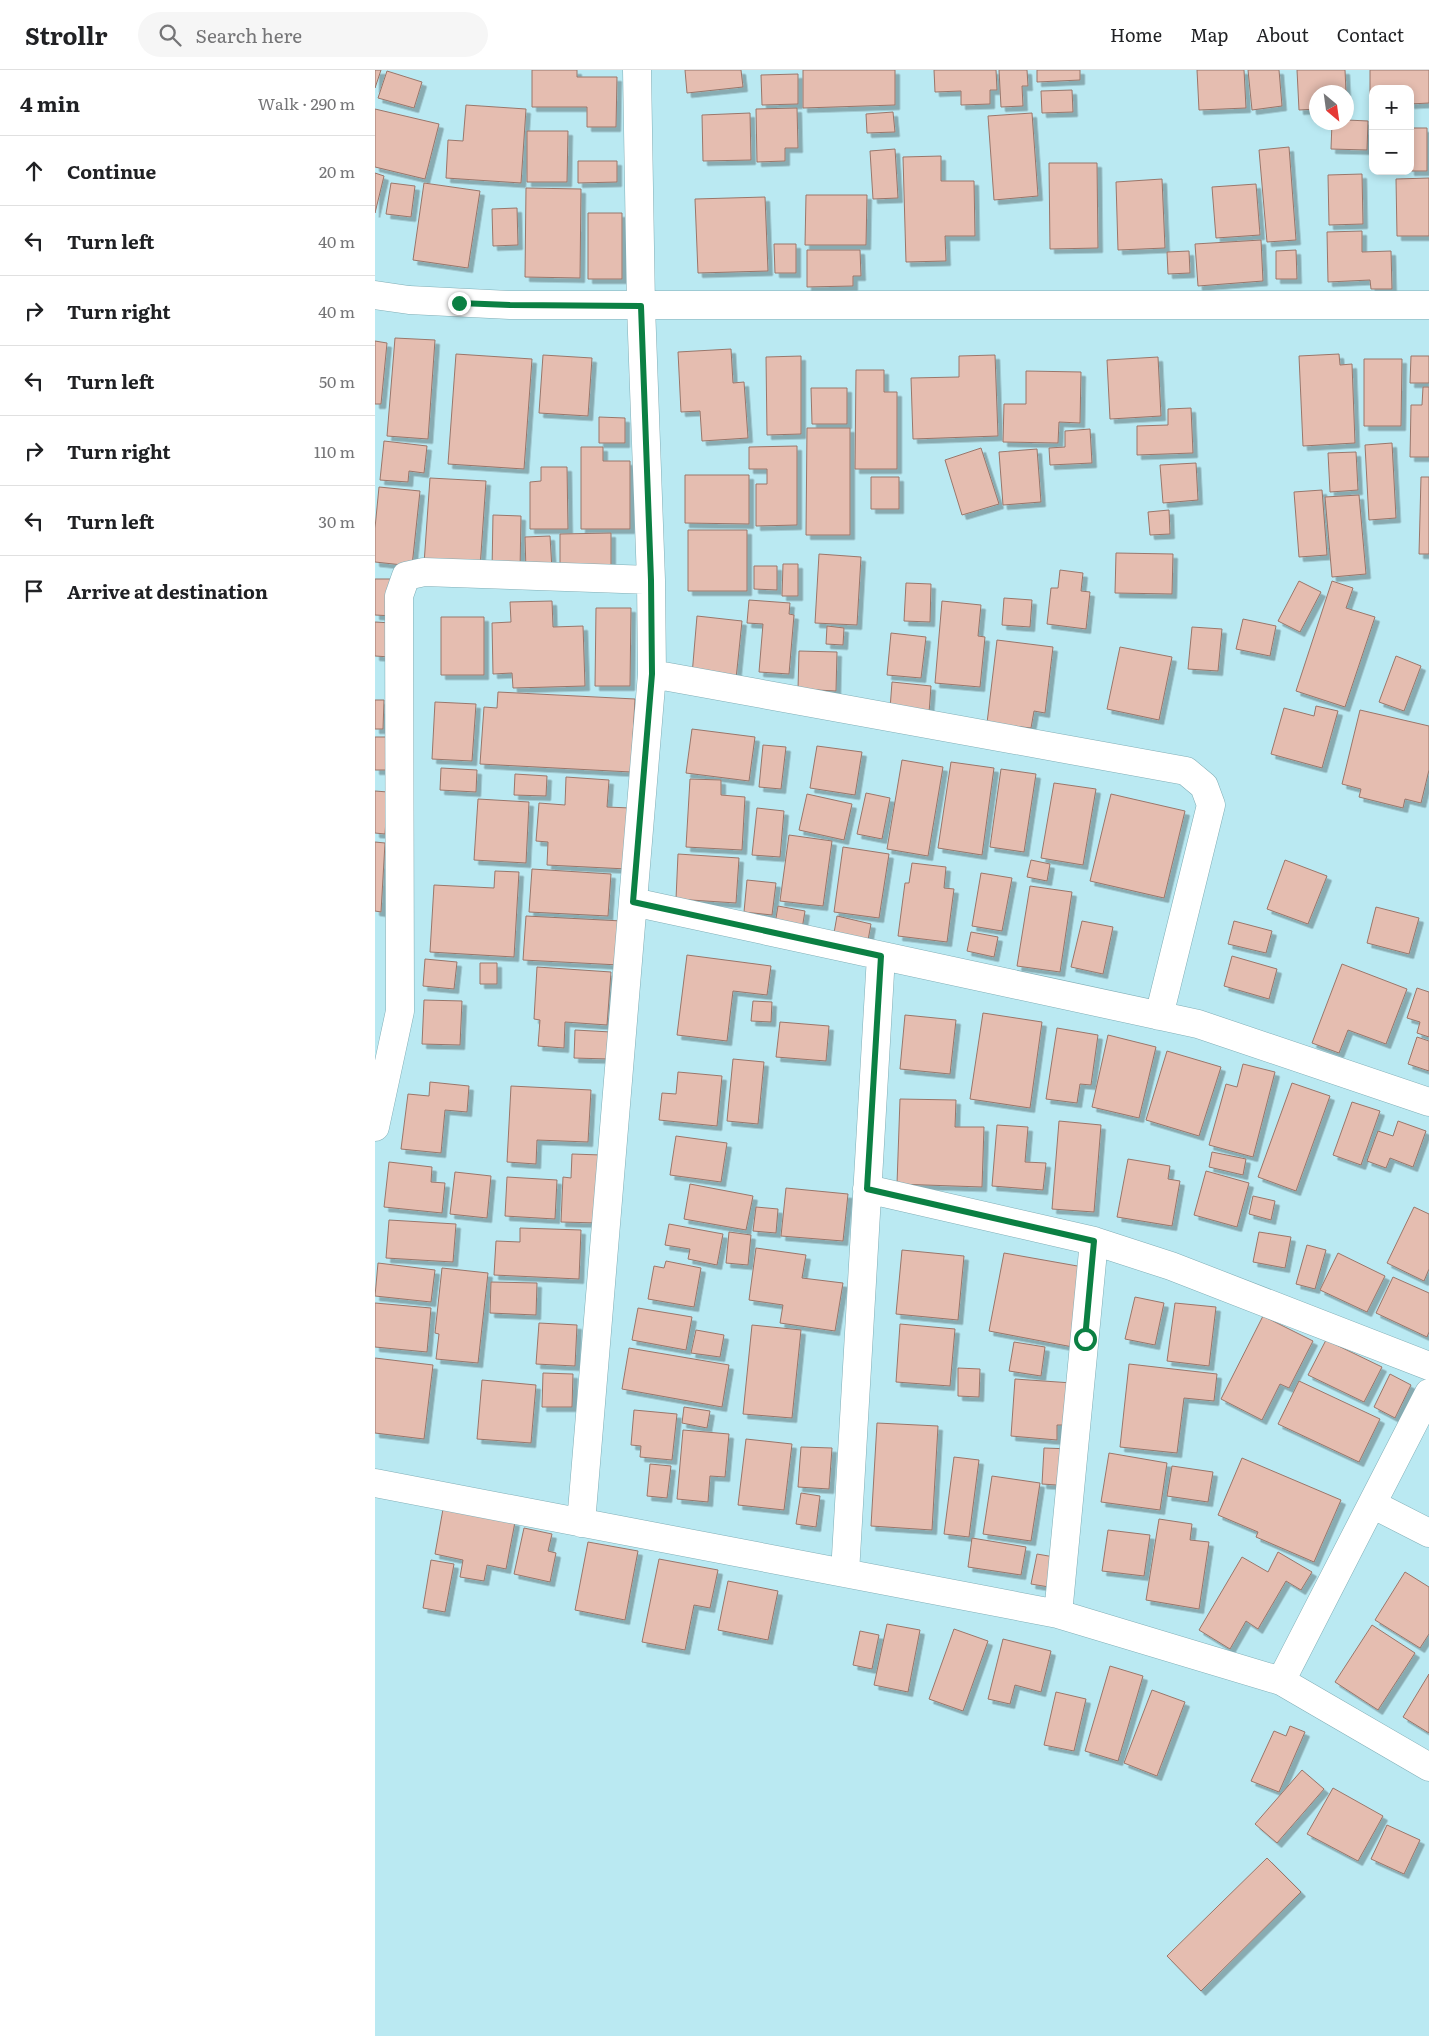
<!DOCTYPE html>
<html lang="en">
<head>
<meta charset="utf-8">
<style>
	:root { --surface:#fff; --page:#f6f6f6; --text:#202124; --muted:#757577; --line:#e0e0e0 }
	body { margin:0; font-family:Literata,serif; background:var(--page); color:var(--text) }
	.controls { position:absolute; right:15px; top:15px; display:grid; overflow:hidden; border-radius:10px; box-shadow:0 2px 8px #0003 }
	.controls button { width:45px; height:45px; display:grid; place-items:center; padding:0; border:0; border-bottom:1px solid var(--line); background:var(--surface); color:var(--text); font:25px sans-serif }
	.compass { position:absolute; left:934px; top:15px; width:45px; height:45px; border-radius:50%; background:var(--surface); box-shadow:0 2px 8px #0003; rotate:151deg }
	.stop { position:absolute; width:15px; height:15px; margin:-11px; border:4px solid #0b8043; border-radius:50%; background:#fff }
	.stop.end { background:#0b8043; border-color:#fff; box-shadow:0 1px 5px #0008 }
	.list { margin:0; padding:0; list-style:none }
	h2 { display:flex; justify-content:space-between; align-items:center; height:65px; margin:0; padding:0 20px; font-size:21px }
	h2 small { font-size:16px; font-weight:400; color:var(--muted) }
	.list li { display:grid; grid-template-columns:32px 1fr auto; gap:15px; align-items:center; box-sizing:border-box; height:70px; padding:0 20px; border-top:1px solid var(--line) }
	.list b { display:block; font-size:19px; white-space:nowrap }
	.list em { font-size:16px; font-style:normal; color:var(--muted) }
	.icon { flex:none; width:28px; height:28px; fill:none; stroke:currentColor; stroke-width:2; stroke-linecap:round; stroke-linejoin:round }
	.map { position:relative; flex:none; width:1054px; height:1966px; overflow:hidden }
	header { display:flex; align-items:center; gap:30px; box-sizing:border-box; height:70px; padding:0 25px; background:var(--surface); border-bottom:1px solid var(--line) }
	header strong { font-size:24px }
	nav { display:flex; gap:28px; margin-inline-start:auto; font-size:18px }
	.search { width:350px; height:45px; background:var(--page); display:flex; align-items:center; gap:12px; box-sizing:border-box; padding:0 18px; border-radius:28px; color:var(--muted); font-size:19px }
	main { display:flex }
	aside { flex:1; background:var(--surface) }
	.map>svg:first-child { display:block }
</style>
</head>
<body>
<header>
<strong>Strollr</strong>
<div class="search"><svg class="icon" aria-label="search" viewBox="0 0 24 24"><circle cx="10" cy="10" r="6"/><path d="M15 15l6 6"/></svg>Search here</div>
<nav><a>Home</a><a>Map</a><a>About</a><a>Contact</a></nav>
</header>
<main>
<aside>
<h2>4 min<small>Walk · 290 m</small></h2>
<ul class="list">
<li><svg class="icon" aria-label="ahead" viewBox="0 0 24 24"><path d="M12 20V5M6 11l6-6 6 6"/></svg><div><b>Continue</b></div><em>20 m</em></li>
<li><svg class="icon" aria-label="left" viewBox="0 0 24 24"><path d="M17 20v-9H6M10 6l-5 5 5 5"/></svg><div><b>Turn left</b></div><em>40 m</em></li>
<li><svg class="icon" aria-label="right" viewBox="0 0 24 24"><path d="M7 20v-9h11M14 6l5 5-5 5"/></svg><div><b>Turn right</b></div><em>40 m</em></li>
<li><svg class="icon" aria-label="left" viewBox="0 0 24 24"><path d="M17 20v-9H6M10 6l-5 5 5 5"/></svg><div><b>Turn left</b></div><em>50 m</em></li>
<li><svg class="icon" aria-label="right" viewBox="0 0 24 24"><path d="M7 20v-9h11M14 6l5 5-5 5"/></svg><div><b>Turn right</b></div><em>110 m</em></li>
<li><svg class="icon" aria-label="left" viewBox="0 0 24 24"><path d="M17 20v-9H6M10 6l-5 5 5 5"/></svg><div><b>Turn left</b></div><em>30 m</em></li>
<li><svg class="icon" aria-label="arrive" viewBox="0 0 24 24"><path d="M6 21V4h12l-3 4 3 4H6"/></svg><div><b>Arrive at destination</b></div></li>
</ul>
</aside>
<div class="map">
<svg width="1054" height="1966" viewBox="0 0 1054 1966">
	<defs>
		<filter id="shadow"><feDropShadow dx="4.5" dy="4.5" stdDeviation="0" flood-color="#0004"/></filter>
	</defs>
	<rect width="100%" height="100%" fill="#bae9f2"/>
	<path fill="#e5bdb0" stroke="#9a766a" filter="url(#shadow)" d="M0 0H6L0 18Z
		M157 0H202V7H242L241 57H212V37H157Z
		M310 0H366L368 17 312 23Z
		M428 0H520V35L428 38Z
		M559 0H621L622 20H615V34L586 35V21L560 22Z
		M624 0H652L653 16H647L648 36 626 37Z
		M662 0H705V10L662 12Z
		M822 0H869L871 38 824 40Z
		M873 0H904L907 36 877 40Z
		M922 0H970L971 22H942V39L924 40Z
		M995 0H1054V33L1035 34V19H998V34H995Z
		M12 1 47 12 39 38 3 28Z
		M423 4V34L387 35 386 5Z
		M697 20 698 42 667 43 666 21Z
		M91 35 151 39 146 113 71 108 73 70 88 71Z
		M422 38 423 78H410V91L382 92 381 39Z
		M0 39 64 54 50 109 0 97Z
		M518 42 520 62 492 63 491 44Z
		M375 43 376 90 328 91 327 45Z
		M657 43 663 126 619 130 613 46Z
		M972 50 993 51 992 80 956 79 957 52H972Z
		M1035 58H1052V101H1035Z
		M152 61H193L192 112H152Z
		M914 77 921 170 892 172 884 80Z
		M520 79 523 128 498 129 495 81Z
		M566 86V111H599L600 166H570L571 191 531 192 528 87Z
		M203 91H242V112L203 113Z
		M674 93H722L723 178 675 179Z
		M0 103 9 106 0 143Z
		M987 104 988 154 954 155 953 105Z
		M1054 108V166H1022L1021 109Z
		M787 109 790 178 743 180 741 112Z
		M16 113 40 116 36 147 11 144Z
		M49 113 105 121 93 198 38 190Z
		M881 114 885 165 841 168 837 117Z
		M151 118 206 119 205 208 150 207Z
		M431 125H492L491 175H430Z
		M390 127 393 201 323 203 320 129Z
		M142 138 143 175 118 176 117 139Z
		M213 143H247V209H213Z
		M987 161V182L1016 181 1017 219H996L995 210 953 212 952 162Z
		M886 170 888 211 823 216 820 174Z
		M399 174H421V203H400Z
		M432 180H485L486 206H478V216L432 217Z
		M921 180 922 209H901V181Z
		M814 181 815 203 793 204 792 182Z
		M20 268 60 270 53 369 12 366Z
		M0 271 12 273 6 334H0Z
		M356 279 358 313 369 312 373 368 327 371 325 341 306 342 303 282Z
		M81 284 157 289 149 399 73 394Z
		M964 284 965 295 977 294 980 373 928 376 924 286Z
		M168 285 217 288 213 346 164 343Z
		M620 285 623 366 538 369 536 308 584 307V286Z
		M426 286V364L392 365 391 287Z
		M1036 286H1054V313H1035Z
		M783 287 786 346 735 349 732 290Z
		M989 289H1027L1026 356H989Z
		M481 300H509V322H522V399H480Z
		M651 301 706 302 705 353 684 352 683 373 628 372 629 334H651Z
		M1048 317H1054V387H1035L1036 335H1047Z
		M436 318H472V354H437Z
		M816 338 818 383 762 385V356L793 355V339Z
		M224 347 250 348V373H224Z
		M432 358H475V465H431Z
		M715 359 717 393 675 395 674 378 690 377V361Z
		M9 371 52 376 49 403 34 401 33 412 5 410Z
		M1017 373 1021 448 994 450 990 375Z
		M422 376V455L381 456V414H392V399H374V377Z
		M206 377H228V391H255V459H206Z
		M606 378 624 434 587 445 570 390Z
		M662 379 666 432 628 435 624 382Z
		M981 382 983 420 955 422 953 383Z
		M821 393 823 430 788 433 785 395Z
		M166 397H192L193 459H155V412L166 411Z
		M310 405H374V454L310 453Z
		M496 407H524V439H496Z
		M1046 407H1054V484H1044Z
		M55 408 111 411 105 498 49 494Z
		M4 417 45 421 37 496 0 492V458Z
		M947 420 952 485 924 487 919 422Z
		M984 425 991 504 957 507 950 427Z
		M794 440 795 464 775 465 773 442Z
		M118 445 146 446 145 500H117Z
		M313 460H372V521H313Z
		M236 463V495H185V464Z
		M175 466 177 500 151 501 150 467Z
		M741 483 798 484 797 524 740 523Z
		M444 484 486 487 482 555 440 553Z
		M408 494H423V526H407Z
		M379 496H402V520L379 519Z
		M685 500 708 503 706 521 715 522 711 559 672 554 676 518H683Z
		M0 509H21L19 546 0 545Z
		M924 511 946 522 925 562 903 551Z
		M957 511 978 518 971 538 1000 547 970 637 921 621Z
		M531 513 556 514 555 552 529 551Z
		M629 528 657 530 655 557 627 555Z
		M374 530 415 533 414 544 419 545 414 604 384 602 388 554 372 553Z
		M177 531 178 557 208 556 210 616 138 618 137 603 118 604 117 553 136 552 135 532Z
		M567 531 606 535 603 566 610 567 605 617 560 613Z
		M221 538H256L255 616H220Z
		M322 546 367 551 361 609 317 605Z
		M66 547H109V605H66Z
		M868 549 901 556 895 586 861 579Z
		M0 552 17 553 15 587 0 586Z
		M452 556 469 558 468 575 451 574Z
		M817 557 847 559 843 601 813 599Z
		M516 563 551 567 546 608 512 605Z
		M622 570 678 577 670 643 659 641 656 658 612 653Z
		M745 577 797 587 784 650 732 639Z
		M424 581 462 582 461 621 423 619Z
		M1021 586 1046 596 1029 641 1004 632Z
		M517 612 556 616 554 643 515 639Z
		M123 622 260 629 256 702 105 694 109 637 122 638Z
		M0 630H9L8 659H0Z
		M60 632 101 634 97 691 57 689Z
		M941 636 963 641 947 698 896 684 909 638 939 646Z
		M985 640 1054 656V700L1046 733 1030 729 1028 738 984 727 986 719 967 714Z
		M317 659 380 667 374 711 311 703Z
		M0 667H19L18 700H0Z
		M388 675 411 677 406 719 384 717Z
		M442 676 487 682 480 725 435 718Z
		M527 690 568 697 553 786 512 779Z
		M576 692 619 698 607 785 563 778Z
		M66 698 102 700 101 722 65 720Z
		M626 699 661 704 649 782 615 777Z
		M140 704 172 706 171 726 139 725Z
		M191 707 234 710 232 737 255 738 252 799 172 795 173 772 161 771 164 733 190 735Z
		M315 709 346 710V725L370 727 367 780 311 777Z
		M679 713 721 719 708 795 666 788Z
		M0 721 13 722 10 764 0 763Z
		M491 723 515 728 507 769 482 764Z
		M432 724 477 734 469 770 424 760Z
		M736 724 810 741 789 828 715 811Z
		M103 729 154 732 151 793 99 790Z
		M382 738 409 741 405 787 377 785Z
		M414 765 457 771 448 836 405 831Z
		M0 772 10 773 6 842 0 841Z
		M468 777 514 784 504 848 459 842Z
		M303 784 364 788 361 833 301 829Z
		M656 790 675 794 672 811 652 807Z
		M910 790 952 806 933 854 892 839Z
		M537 793 571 797 569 818 579 819 572 872 523 866 530 813H534Z
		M157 799 236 804 233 846 154 842Z
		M120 801 144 802 139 887 55 882 59 815 119 818Z
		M606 803 637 808 627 861 597 856Z
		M372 810 401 813 397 845 369 842Z
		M655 816 697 822 685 902 642 896Z
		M403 836 430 841 427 859 400 854Z
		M1001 837 1044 848 1034 884 992 873Z
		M151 846 247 851 244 895 148 890Z
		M462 846 496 854 493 870 459 863Z
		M707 851 738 857 728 904 696 897Z
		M859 851 897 861 891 883 853 874Z
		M596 862 623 867 619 887 592 881Z
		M312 885 396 896 392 925 358 921 352 971 302 965Z
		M857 886 902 899 894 929 849 916Z
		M50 889 82 892 79 919 48 916Z
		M105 893H122V914H105Z
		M967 894 1032 919 1011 974 973 960 964 983 937 973Z
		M162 897 236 902 232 955 190 952 189 978 163 976 165 950 159 949Z
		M1042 918 1054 922V967L1042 963 1045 952 1032 948Z
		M49 930 87 931 85 975 47 974Z
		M378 931 397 932 396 952 376 951Z
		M608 943 667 952 655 1038 595 1029Z
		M530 945 581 950 575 1004 525 999Z
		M405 952 454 956 451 991 401 987Z
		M682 958 723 965 716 1015 705 1014 702 1033 671 1029Z
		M200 960 236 962 234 989 199 988Z
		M733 965 781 977 764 1048 717 1037Z
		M1042 967 1054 971V1001L1033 994Z
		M792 981 846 997 824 1066 771 1050Z
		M358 989 389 992 383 1054 352 1051Z
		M868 994 900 1002 878 1087 834 1075 851 1014 862 1017Z
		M303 1002 347 1006 342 1056 284 1050 287 1023 301 1024Z
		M55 1012 94 1016 92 1042 70 1040 66 1083 26 1079 33 1024 54 1026Z
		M917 1013 955 1026 921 1121 883 1107Z
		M136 1016 216 1020 213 1072 162 1070 161 1094 132 1092Z
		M525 1029 581 1030 580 1057H609L607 1117 522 1114Z
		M977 1032 1005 1041 986 1095 958 1085Z
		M684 1051 726 1055 719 1142 677 1139Z
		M1023 1051 1051 1061 1038 1097 1015 1088 1011 1098 992 1091 1003 1061 1018 1066Z
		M622 1055 653 1057 650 1092 671 1093 668 1120 617 1116Z
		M301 1066 352 1073 346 1112 295 1105Z
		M837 1082 871 1089 868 1105 834 1097Z
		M197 1084 226 1085 223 1153 186 1152 188 1107 196 1108Z
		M753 1089 795 1096 793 1109 805 1111 797 1156 742 1147Z
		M14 1092 57 1097 56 1112 70 1113 67 1143 9 1137Z
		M831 1101 874 1113 862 1157 819 1145Z
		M80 1102 116 1106 112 1148 75 1144Z
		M132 1107 182 1110 180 1149 130 1146Z
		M315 1114 378 1126 371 1160 309 1149Z
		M411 1118 473 1124 468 1171 406 1166Z
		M878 1126 900 1131 896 1150 874 1144Z
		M381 1137 403 1139 401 1163 378 1161Z
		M1039 1137 1054 1144V1199L1049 1211 1012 1193Z
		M14 1150 81 1154 78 1192 11 1188Z
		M294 1154 348 1164 342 1195 313 1189 315 1179 290 1175Z
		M145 1158 206 1160 204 1209 119 1205 121 1171 145 1172Z
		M354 1162 376 1165 373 1195 351 1193Z
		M884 1162 916 1167 910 1198 878 1192Z
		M932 1175 951 1180 940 1219 921 1214Z
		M381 1178 431 1185 427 1208 468 1213 460 1261 405 1253 408 1235 374 1230Z
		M527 1180 589 1186 583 1250 521 1244Z
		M629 1183 708 1197 703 1278 614 1261Z
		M963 1183 1010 1206 992 1242 945 1220Z
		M291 1191 326 1198 319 1237 273 1229 279 1196 289 1198Z
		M3 1193 60 1200 56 1232 0 1226Z
		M67 1198 113 1203 103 1293 61 1289 64 1264 60 1263Z
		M1018 1207 1054 1223V1262L1052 1267 1001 1243Z
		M116 1212 162 1213 161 1245 115 1243Z
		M760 1227 789 1233 780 1275 750 1269Z
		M0 1233 56 1238 52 1282 0 1277Z
		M800 1233 841 1237 834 1296 792 1291Z
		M263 1238 317 1247 311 1280 257 1270Z
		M888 1246 938 1271 914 1318 905 1314 887 1350 846 1329Z
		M164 1253 202 1255 200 1296 161 1294Z
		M525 1254 580 1259 575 1316 521 1312Z
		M377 1255 426 1260 417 1348 368 1344Z
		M321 1260 349 1265 345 1287 316 1283Z
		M951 1270 1007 1297 989 1332 933 1305Z
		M639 1272 670 1277 666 1306 634 1301Z
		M254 1278 354 1295 347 1337 247 1319Z
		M0 1288 58 1295 49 1369 0 1363Z
		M754 1294 842 1304 839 1331 809 1328 802 1383 745 1377Z
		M583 1298 605 1299 604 1327 583 1326Z
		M168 1303 198 1304 197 1337H167Z
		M1015 1304 1036 1315 1020 1348 999 1337Z
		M640 1309 697 1313 694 1355H682V1370L636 1366Z
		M107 1310 161 1315 156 1373 102 1369Z
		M924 1311 1005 1349 984 1392 903 1354Z
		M309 1337 335 1341 332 1358 307 1353Z
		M259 1340 302 1344 297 1390 265 1387 266 1376 256 1375Z
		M502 1353 563 1356 557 1460 496 1456Z
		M308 1360 354 1364 350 1407 335 1406 333 1432 302 1429Z
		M371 1369 417 1374 409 1440 363 1435Z
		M426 1377 457 1378 454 1419 423 1417Z
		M669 1378 697 1379 695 1416 667 1414Z
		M734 1383 792 1393 785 1440 726 1432Z
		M579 1387 604 1390 594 1467 569 1464Z
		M867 1388 966 1430 939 1492 881 1467 883 1462 843 1445Z
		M275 1394 296 1396 292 1428 272 1426Z
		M797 1396 838 1402 833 1432 792 1426Z
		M617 1406 665 1413 656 1471 608 1464Z
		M426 1423 445 1426 441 1457 421 1454Z
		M68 1439 140 1452 131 1499 112 1495 109 1511 85 1507 88 1490 60 1484Z
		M784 1449 817 1454 815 1470 834 1472 824 1539 771 1530Z
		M149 1458 177 1464 173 1481 181 1483 175 1512 139 1504Z
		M733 1460 775 1465 769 1506 727 1501Z
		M597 1468 651 1477 646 1505 593 1497Z
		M213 1472 263 1481 250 1550 200 1540Z
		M903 1482 937 1502 926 1520 911 1511 883 1559 871 1551 855 1579 824 1560 867 1487 893 1502Z
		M662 1484 685 1488 680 1518 656 1514Z
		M284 1489 343 1500 335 1538 319 1535 310 1580 267 1572Z
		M56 1490 79 1494 70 1542 48 1538Z
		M1030 1502 1054 1517V1564L1045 1578 1000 1550Z
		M353 1511 403 1521 393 1570 343 1560Z
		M512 1554 545 1560 533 1622 499 1615Z
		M997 1555 1040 1583 1003 1640 960 1612Z
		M579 1559 613 1571 588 1641 554 1629Z
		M485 1561 504 1565 497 1599 478 1595Z
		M628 1569 676 1581 666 1622 640 1615 635 1634 613 1629Z
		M735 1596 768 1606 743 1691 710 1681Z
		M1054 1604V1663L1028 1647Z
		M777 1620 810 1632 782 1706 749 1693Z
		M681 1622 711 1629 699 1681 669 1675Z
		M915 1656 930 1662 904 1722 876 1711 899 1661 911 1666Z
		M927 1700 949 1719 902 1773 880 1754Z
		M958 1718 1008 1746 983 1791 932 1764Z
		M1012 1755 1045 1770 1029 1804 996 1789Z
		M892 1788 926 1822 826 1921 792 1886Z"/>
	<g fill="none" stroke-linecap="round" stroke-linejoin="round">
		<g stroke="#81aeb6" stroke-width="29">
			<path id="minor" d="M0 225 34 230 135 235H1054
				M277 604 811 701 829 716 836 735 784 946
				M258 832 823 954 1054 1032
				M0 1057 25 941 24 526 31 506 49 502 276 510
				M492 1119 719 1171 796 1196 1054 1296
				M0 1413 683 1544 906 1611 1054 1697
				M997 1434 1054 1463
				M206 1453 277 604 276 510 266 236 262 0
				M470 1503 506 886
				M683 1544 719 1171
				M906 1611 1054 1323"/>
		</g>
		<use href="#minor" stroke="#fff" stroke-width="28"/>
	</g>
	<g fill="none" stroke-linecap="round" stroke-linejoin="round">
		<path stroke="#0b8043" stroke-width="6" d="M84 233 135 235 266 236 276 510 277 604 258 832 506 886 492 1119 719 1171 710 1269"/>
	</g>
</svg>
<div class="controls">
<button>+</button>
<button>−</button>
</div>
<svg class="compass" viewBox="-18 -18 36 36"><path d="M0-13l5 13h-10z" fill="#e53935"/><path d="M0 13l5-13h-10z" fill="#757577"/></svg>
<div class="stop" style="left:710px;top:1269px"></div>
<div class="stop end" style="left:84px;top:233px"></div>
</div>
</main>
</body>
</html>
